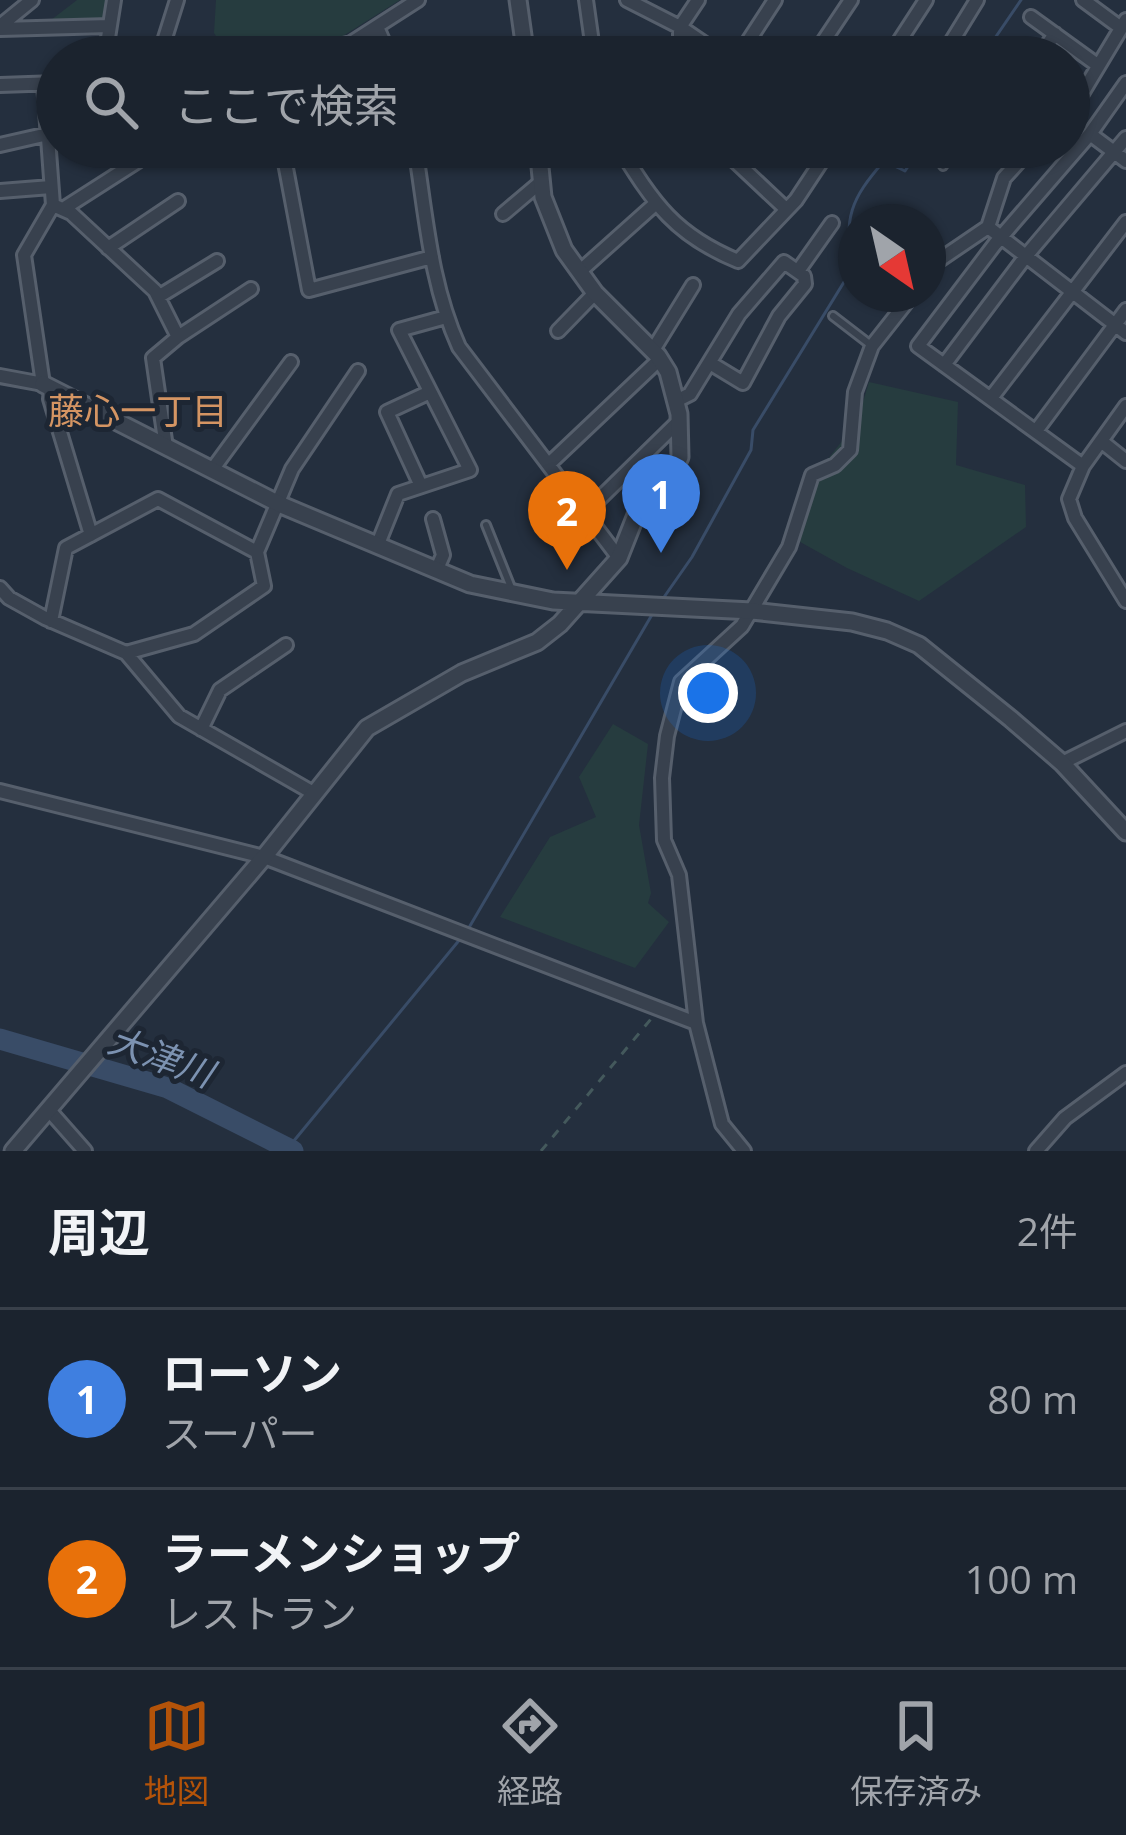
<!DOCTYPE html>
<html lang="ja">
<head>
<meta charset="utf-8">
<style>
	:root { --surface:#1b232e; --page:#282f3a; --text:#f1f3f6; --muted:#a0a4aa; --line:#39404a; --accent:#b45309 }
	body { margin:0; font-family:"Open Sans","Noto Sans JP",sans-serif; background:var(--page); color:var(--text) }
	.compass { position:absolute; left:838px; top:204px; width:108px; height:108px; border-radius:50%; background:var(--surface); box-shadow:0 3px 9px #0004; rotate:146deg }
	.you { position:absolute; left:708px; top:693px; width:42px; height:42px; margin:-30px; border:9px solid #fff; border-radius:50%; background:#1a73e8; box-shadow:0 0 0 18px #1a73e833 }
	.badge { display:grid; place-items:center; width:78px; height:78px; border-radius:50%; background:var(--accent); color:#fff; font-size:39px; font-weight:700 }
	.pin { position:absolute; translate:-50% -99px; filter:drop-shadow(0 3px 6px #0008) }
	.pin::after { content:''; position:absolute; top:63px; width:42px; height:36px; background:inherit; clip-path:polygon(0 0,100% 0,50% 100%) }
	.list { margin:0; padding:0; list-style:none }
	h2 { display:flex; justify-content:space-between; align-items:center; height:156px; margin:0; padding:0 48px; font-size:51px }
	h2 small { font-size:39px; font-weight:400; color:var(--muted) }
	.list li { display:grid; grid-template-columns:78px 1fr auto; gap:36px; align-items:center; box-sizing:border-box; height:180px; padding:0 48px; border-top:3px solid var(--line) }
	.list b { display:block; font-size:45px; white-space:nowrap }
	.list p { margin:0; font-size:39px; white-space:nowrap; color:var(--muted) }
	.list em { font-size:39px; font-style:normal; color:var(--muted) }
	.icon { flex:none; width:66px; height:66px; fill:none; stroke:currentColor; stroke-width:2; stroke-linecap:round; stroke-linejoin:round }
	.map { position:relative; flex:none; width:1126px; height:1151px; overflow:hidden }
	.search { position:absolute; background:var(--surface); box-shadow:0 3px 9px #0004; left:36px; right:36px; top:36px; height:132px; display:flex; align-items:center; gap:30px; box-sizing:border-box; padding:0 42px; border-radius:66px; color:var(--muted); font-size:45px }
	.sheet { height:516px; background:var(--surface) }
	nav { display:flex; justify-content:space-around; align-items:center; box-sizing:border-box; height:168px; border-top:3px solid var(--line); background:var(--surface); font-size:33px; color:var(--muted) }
	nav a { display:grid; justify-items:center; gap:6px }
	nav .on { color:var(--accent) }
	.map>svg:first-child { display:block }
</style>
</head>
<body>
<div class="map">
<svg width="1126" height="1151" viewBox="0 0 1126 1151">
	<rect width="100%" height="100%" fill="#242f3e"/>
	<path fill="#263c3f" d="M77 0H109L105 20H51Z
		M216 0H400L343 36 227 53 214 33Z
		M869 382 958 402 956 465 1025 485 1026 527 919 601 847 568 784 533 802 492 857 422Z
		M613 724 648 744 639 825 651 893 648 903 669 922 635 968 500 917 550 837 596 817 579 777Z"/>
	<g fill="none" stroke-linecap="round" stroke-linejoin="round">
		<path stroke="#394c67" stroke-width="3" d="M982 57 1021 0
			M662 600 692 557 751 450 753 430 852 269C844 217 850 200 884 161L905 171 921 147
			M467 931 653 613
			M288 1148 461 938"/>
		<path stroke="#394c67" stroke-width="21" d="M0 1039 168 1088 293 1151"/>
		<g stroke="#565f6c" stroke-width="12">
			<path id="service" d="M943 166 955 147
				M833 316 872 346
				M486 525 512 590"/>
		</g>
		<g stroke="#565f6c" stroke-width="18">
			<path id="minor" d="M586 0 594 57
				M627 0 680 27 724 57
				M1083 0 1121 28
				M1031 17 1096 64
				M0 26 32 0
				M377 27 390 57
				M0 29 110 26
				M105 57 114 0
				M159 57 177 0
				M298 57 351 43 418 0
				M680 57V27L698 0
				M738 57 775 0
				M813 57 851 0
				M889 57 926 0
				M942 57 977 0
				M1039 57 1055 34
				M0 85 57 83
				M1069 115 1126 20
				M1090 134 1126 161
				M0 145 48 134
				M282 147 309 290 432 257
				M415 147C426 215 430 283 459 347L619 558
				M619 147C654 204 675 235 738 261L796 200 831 147
				M720 147 786 209
				M1001 147 1014 163
				M861 151 864 147
				M0 191 51 187
				M53 205 71 213 155 291 178 337 153 358 166 447
				M63 209 138 161 129 147
				M503 214 542 181
				M884 216 889 222
				M988 227 1126 333
				M108 248 178 201
				M798 271 832 223
				M579 272 654 205
				M928 273 935 263 988 227 1004 178 1032 147
				M158 297 217 261
				M558 331 595 293
				M178 337 251 289
				M653 350 693 285
				M944 365 1026 256 1126 138
				M0 376 43 384 24 255 53 205 44 84
				M51 388 50 399 91 535
				M991 398 1126 222
				M678 400 690 394 739 314 784 262 804 276 805 284 779 316 743 383 710 363
				M1126 406 1083 466 1069 499 1075 518 1126 601
				M1036 431 1126 310
				M1101 441 1126 461
				M549 464 660 359
				M1083 466 918 346 995 244 1090 134 1126 83
				M212 470 291 362
				M421 486 387 412 430 392
				M584 514 679 421
				M433 519 443 555 437 569
				M378 544 398 494 470 470 399 330 446 317
				M0 588 9 598 45 618 126 653 179 716 315 794
				M51 621 66 548 158 499 257 552
				M126 653 194 634 264 586 257 552 292 469 358 371
				M201 729 220 690 286 645
				M1062 763 1126 731
				M0 791 264 857 696 1023
				M48 1109 85 1151
				M744 1151 722 1124 696 1023 679 875 664 840 662 778 667 736 681 682 742 626 789 547 812 475 835 465 850 450 855 392 872 346 913 294
				M1036 1151 1065 1118 1126 1073"/>
		</g>
		<g stroke="#565f6c" stroke-width="21">
			<path id="tertiary" d="M518 0 526 57
				M43 384 279 504 470 584 553 601 752 611 852 622 887 631 919 645 1011 719 1062 763 1126 832
				M13 1151 264 857 367 728 462 673 537 642 560 624 619 558 638 510 672 474 680 457 679 414 668 372 658 356 595 293 564 250 543 197 538 147"/>
		</g>
		<path stroke="#44595c" stroke-width="3" stroke-dasharray="9 9" stroke-linecap="butt" d="M541 1151 651 1019"/>
		<use href="#service" stroke="#38414e" stroke-width="6"/>
		<use href="#minor" stroke="#38414e" stroke-width="12"/>
		<use href="#tertiary" stroke="#38414e" stroke-width="15"/>
	</g>
	<g text-anchor="middle" stroke-width="10" stroke-linejoin="round" paint-order="stroke">
		<g font-size="36" fill="#d59563" stroke="#1d2633">
			<text x="138" y="424">藤心一丁目</text>
		</g>
		<g font-size="36" font-style="italic" fill="#7c92b1" stroke="#1d2633">
			<text transform="translate(161 1057) rotate(20)" y="13">大津川</text>
		</g>
	</g>
</svg>
<svg class="compass" viewBox="-18 -18 36 36"><path d="M0-13l5 13h-10z" fill="#e53935"/><path d="M0 13l5-13h-10z" fill="#a0a4aa"/></svg>
<div class="you"></div>
<div class="pin badge" style="left:661px;top:553px;background:#3f7fe0">1</div>
<div class="pin badge" style="left:567px;top:570px;background:#e8710a">2</div>
<div class="search"><svg class="icon" aria-label="search" viewBox="0 0 24 24"><circle cx="10" cy="10" r="6"/><path d="M15 15l6 6"/></svg>ここで検索</div>
</div>
<section class="sheet">
<h2>周辺<small>2件</small></h2>
<ul class="list">
<li><span class="badge" style="background:#3f7fe0">1</span><div><b>ローソン</b><p>スーパー</p></div><em>80 m</em></li>
<li><span class="badge" style="background:#e8710a">2</span><div><b>ラーメンショップ</b><p>レストラン</p></div><em>100 m</em></li>
</ul>
</section>
<nav>
<a class="on"><svg class="icon" aria-label="map" viewBox="0 0 24 24"><path d="M3 6l6-2 6 2 6-2v14l-6 2-6-2-6 2zM9 4v14M15 6v14"/></svg>地図</a>
<a><svg class="icon" aria-label="directions" viewBox="0 0 24 24"><path d="M12 3l9 9-9 9-9-9zM9 14v-3h6M13 9l2 2-2 2"/></svg>経路</a>
<a><svg class="icon" aria-label="saved" viewBox="0 0 24 24"><path d="M7 4h10v16l-5-4-5 4z"/></svg>保存済み</a>
</nav>
</body>
</html>
